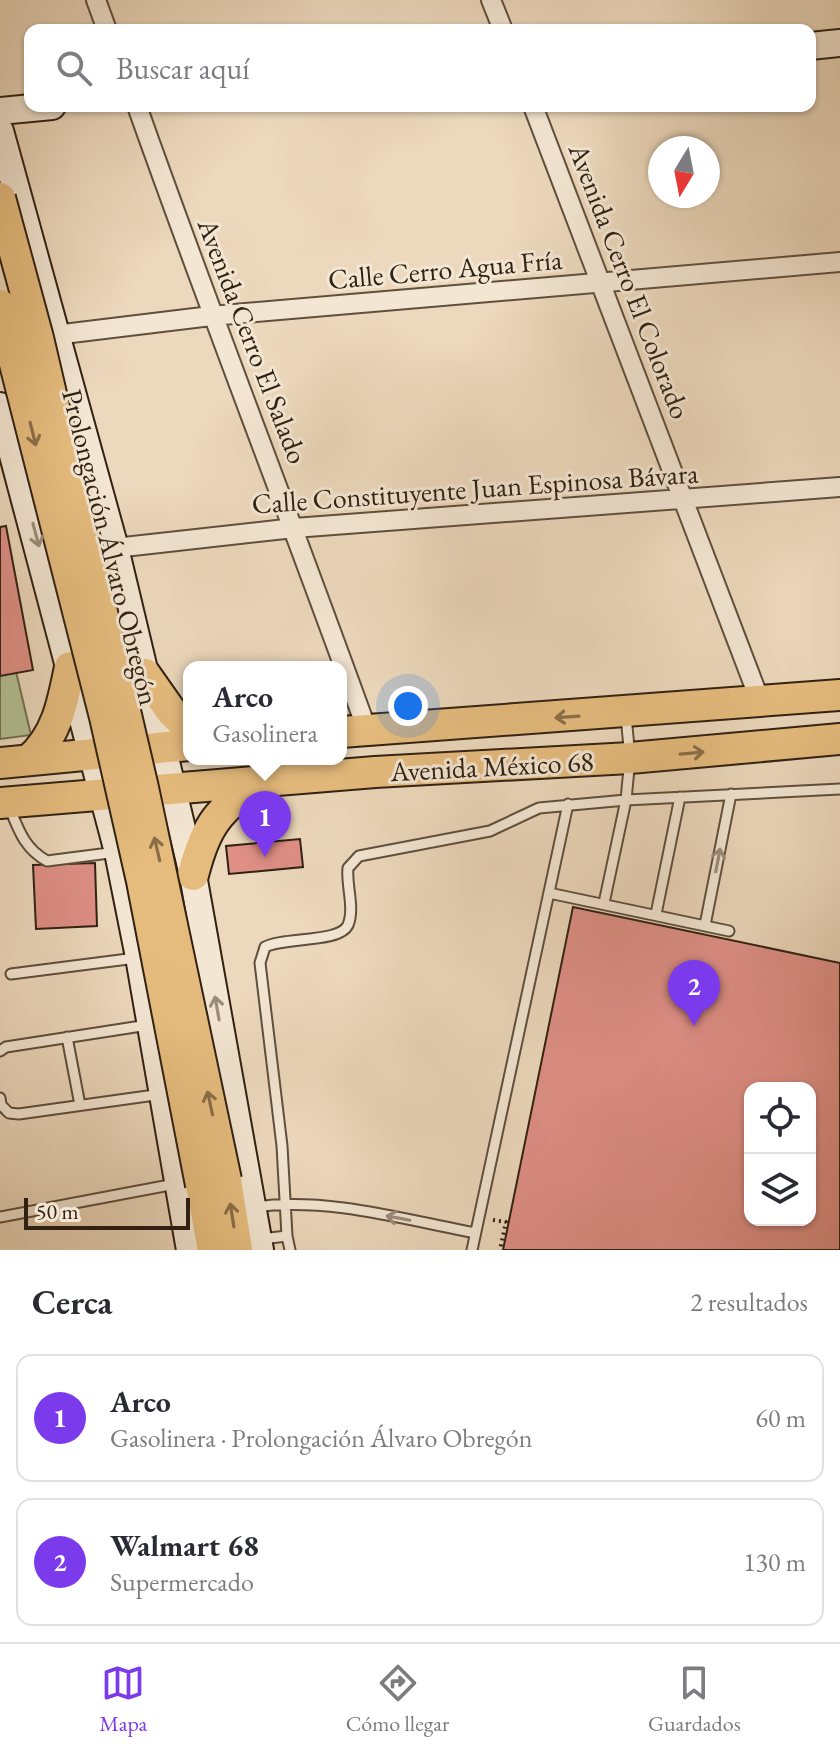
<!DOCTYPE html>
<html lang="es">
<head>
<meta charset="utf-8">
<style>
	:root { --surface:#fff; --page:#f2f2f3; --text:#2b2b33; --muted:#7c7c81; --line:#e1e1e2; --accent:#7c3aed }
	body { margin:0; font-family:"EB Garamond",serif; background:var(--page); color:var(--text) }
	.controls { position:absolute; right:24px; bottom:24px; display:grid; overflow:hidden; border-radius:16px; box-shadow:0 2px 6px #0004 }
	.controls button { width:72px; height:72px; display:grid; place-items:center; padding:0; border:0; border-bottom:2px solid var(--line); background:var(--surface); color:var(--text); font:40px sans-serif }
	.compass { position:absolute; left:648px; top:136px; width:72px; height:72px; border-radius:50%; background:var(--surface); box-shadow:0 2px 6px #0004; rotate:190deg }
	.scale { position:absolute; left:24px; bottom:20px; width:166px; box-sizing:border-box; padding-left:8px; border:4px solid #302112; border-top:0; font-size:22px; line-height:28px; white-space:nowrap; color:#302112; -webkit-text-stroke:6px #f3e6d3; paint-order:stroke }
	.you { position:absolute; left:408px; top:706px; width:28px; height:28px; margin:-20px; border:6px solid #fff; border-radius:50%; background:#1a73e8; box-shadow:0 0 0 12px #1a73e833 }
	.badge { display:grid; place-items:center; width:52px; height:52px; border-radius:50%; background:var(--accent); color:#fff; font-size:26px; font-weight:700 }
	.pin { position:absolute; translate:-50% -66px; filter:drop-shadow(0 2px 4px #0008) }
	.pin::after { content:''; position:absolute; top:42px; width:28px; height:24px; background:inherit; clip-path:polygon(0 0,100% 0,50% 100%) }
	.popup { position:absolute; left:183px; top:661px; width:164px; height:104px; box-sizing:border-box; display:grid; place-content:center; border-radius:16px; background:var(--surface); filter:drop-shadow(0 2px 6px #0005); font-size:26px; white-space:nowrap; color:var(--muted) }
	.popup b { font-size:30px; color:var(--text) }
	.popup::after { content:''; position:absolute; left:50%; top:100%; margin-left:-16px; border:16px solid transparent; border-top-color:var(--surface) }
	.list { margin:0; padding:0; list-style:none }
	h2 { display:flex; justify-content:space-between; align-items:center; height:104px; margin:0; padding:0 32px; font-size:34px }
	h2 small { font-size:26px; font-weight:400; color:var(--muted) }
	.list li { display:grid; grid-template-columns:52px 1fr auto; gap:24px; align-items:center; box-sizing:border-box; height:128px; margin:0 16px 16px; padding:0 16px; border:2px solid var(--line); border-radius:16px }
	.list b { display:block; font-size:30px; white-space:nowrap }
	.list p { margin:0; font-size:26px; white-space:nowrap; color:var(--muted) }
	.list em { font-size:26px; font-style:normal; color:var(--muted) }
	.icon { flex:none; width:44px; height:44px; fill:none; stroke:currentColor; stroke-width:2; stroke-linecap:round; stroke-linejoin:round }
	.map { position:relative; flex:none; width:840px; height:1250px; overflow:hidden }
	.search { position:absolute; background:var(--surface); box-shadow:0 2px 6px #0004; left:24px; right:24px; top:24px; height:88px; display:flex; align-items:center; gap:20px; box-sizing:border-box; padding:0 28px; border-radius:16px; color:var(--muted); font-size:30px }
	.sheet { height:392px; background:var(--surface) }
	nav { display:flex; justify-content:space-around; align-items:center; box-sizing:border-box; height:112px; border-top:2px solid var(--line); background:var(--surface); font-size:22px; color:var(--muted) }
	nav a { display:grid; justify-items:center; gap:4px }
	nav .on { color:var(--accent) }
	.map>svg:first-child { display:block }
</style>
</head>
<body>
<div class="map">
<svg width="840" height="1250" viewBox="0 0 840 1250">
	<rect width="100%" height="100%" fill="#ecd8bc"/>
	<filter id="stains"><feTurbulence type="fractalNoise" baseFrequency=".0025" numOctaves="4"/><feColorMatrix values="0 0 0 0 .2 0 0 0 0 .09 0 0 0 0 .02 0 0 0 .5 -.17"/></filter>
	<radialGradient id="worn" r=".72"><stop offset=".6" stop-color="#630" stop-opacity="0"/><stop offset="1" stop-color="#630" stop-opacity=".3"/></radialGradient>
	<path fill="#b3c094" stroke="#727053" stroke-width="2" d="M0 604 31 735 0 739Z"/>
	<path fill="#df8f86" stroke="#302112" stroke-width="2" fill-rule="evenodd" d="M6 526 33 670 0 676V527Z
		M300 839 303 867 229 874 226 846Z
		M95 863 97 926 36 929 33 865Z
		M573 907 840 963V1250H503ZM750 1088H810V1220H750Z"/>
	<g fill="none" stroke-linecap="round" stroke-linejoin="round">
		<g stroke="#5f4f3c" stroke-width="13">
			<path id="lane" d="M10 809C19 831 25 849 47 861L117 852
				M549 893 729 931
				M604 903 626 800 840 789
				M656 914 680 797
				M705 925 731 794
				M11 974 136 958
				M67 1037 80 1105
				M0 1051 6 1047 148 1025
				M0 1098 1 1105 9 1113 19 1114 162 1094
				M254 1207C328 1197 402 1219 475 1233
				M0 1217 175 1184
				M287 1236 282 1146 260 963 265 947C283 937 340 943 348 925 355 908 346 885 348 868L359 856 490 831 539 808 626 800 630 758 626 716
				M261 1239 287 1236 290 1250
				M472 1250 568 804"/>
		</g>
		<g stroke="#5f4f3c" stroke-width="22">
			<path id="street" d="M96 0 107 30
				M491 0 503 30
				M137 106C211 315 292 522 367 730
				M533 106 760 701
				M55 335 211 316 840 262
				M115 548 294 528 840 487"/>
		</g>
		<g stroke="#302112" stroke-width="30">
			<path id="secondary" d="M810 46 840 43
				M0 111 52 106
				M0 131 115 548 193 875 260 1250
				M0 406 118 852 139 957 190 1250"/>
		</g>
		<g stroke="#302112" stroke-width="34">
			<path id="primary" d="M145 674 171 711 189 729
				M341 732 840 695
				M29 760C57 736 63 702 70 667
				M0 763 189 745
				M0 803 375 772 630 758 840 739
				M193 875C206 823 218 812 260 780
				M226 1180 237 1250
				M201 1185 213 1250"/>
		</g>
		<path stroke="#302112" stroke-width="4" stroke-dasharray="2 4" stroke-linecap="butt" d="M493 1220 506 1222 500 1250"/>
		<use href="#lane" stroke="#f3e6d3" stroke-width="9"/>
		<use href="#street" stroke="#f3e6d3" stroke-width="18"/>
		<use href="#secondary" stroke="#f3e6d3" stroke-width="26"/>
		<use href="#primary" stroke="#e6bc7e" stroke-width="30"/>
		<g stroke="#302112" stroke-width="34" stroke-linecap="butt">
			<path id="primary-bridge" d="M0 198 38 338 143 788 226 1180
				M0 305 105 717 142 881 201 1185"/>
		</g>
		<use href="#primary-bridge" stroke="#e6bc7e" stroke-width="30"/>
	</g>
	<defs><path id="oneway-shaft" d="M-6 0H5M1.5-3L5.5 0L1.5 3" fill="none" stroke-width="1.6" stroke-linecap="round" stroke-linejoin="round" transform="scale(2)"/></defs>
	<g stroke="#8b6e48">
		<use href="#oneway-shaft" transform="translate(33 434) rotate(76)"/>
		<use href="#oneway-shaft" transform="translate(567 717) rotate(176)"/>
		<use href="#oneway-shaft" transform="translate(692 753) rotate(-5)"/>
		<use href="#oneway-shaft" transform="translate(157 849) rotate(-103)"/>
		<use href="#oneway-shaft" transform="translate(210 1103) rotate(-102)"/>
		<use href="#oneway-shaft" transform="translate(232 1215) rotate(-99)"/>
	</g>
	<g stroke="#9b8d7c">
		<use href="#oneway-shaft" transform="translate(36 535) rotate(75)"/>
		<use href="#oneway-shaft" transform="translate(718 860) rotate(-79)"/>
		<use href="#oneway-shaft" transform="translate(217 1008) rotate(-100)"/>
		<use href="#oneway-shaft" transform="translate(398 1218) rotate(-169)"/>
	</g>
	<g text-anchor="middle" stroke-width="6" stroke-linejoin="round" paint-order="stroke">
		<g font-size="28" fill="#302112" stroke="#f3e6d3">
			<text transform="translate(445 269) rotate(-5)" y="10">Calle Cerro Agua Fría</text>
			<text transform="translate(630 281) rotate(69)" y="10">Avenida Cerro El Colorado</text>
			<text transform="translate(253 341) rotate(69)" y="10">Avenida Cerro El Salado</text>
			<text transform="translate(475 488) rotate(-4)" y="10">Calle Constituyente Juan Espinosa Bávara</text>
			<text transform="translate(111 547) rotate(76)" y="10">Prolongación Álvaro Obregón</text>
			<text transform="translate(492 766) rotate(-3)" y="10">Avenida México 68</text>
		</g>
	</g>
	<rect width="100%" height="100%" filter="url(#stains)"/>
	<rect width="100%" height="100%" fill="url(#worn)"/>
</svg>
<div class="controls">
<button><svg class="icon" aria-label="locate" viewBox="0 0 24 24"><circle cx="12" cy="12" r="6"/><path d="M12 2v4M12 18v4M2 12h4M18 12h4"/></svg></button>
<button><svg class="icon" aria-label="layers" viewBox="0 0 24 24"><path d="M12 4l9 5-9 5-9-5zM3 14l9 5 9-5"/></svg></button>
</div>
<svg class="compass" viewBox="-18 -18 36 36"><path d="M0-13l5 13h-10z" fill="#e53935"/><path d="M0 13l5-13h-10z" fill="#7c7c81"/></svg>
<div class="scale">50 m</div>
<div class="you"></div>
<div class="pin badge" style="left:265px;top:857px">1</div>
<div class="popup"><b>Arco</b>Gasolinera</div>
<div class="pin badge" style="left:694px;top:1026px">2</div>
<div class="search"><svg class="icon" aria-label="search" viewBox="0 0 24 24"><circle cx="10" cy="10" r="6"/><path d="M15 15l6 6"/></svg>Buscar aquí</div>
</div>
<section class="sheet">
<h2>Cerca<small>2 resultados</small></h2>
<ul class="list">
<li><span class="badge">1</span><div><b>Arco</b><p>Gasolinera · Prolongación Álvaro Obregón</p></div><em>60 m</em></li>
<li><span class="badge">2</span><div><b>Walmart 68</b><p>Supermercado</p></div><em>130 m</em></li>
</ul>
</section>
<nav>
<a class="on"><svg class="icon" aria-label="map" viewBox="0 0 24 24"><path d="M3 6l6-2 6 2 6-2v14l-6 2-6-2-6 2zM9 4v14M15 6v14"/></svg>Mapa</a>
<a><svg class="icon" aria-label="directions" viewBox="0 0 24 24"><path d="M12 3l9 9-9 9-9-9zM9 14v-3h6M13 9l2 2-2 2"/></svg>Cómo llegar</a>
<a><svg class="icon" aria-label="saved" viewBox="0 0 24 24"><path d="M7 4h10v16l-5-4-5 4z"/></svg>Guardados</a>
</nav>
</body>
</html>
